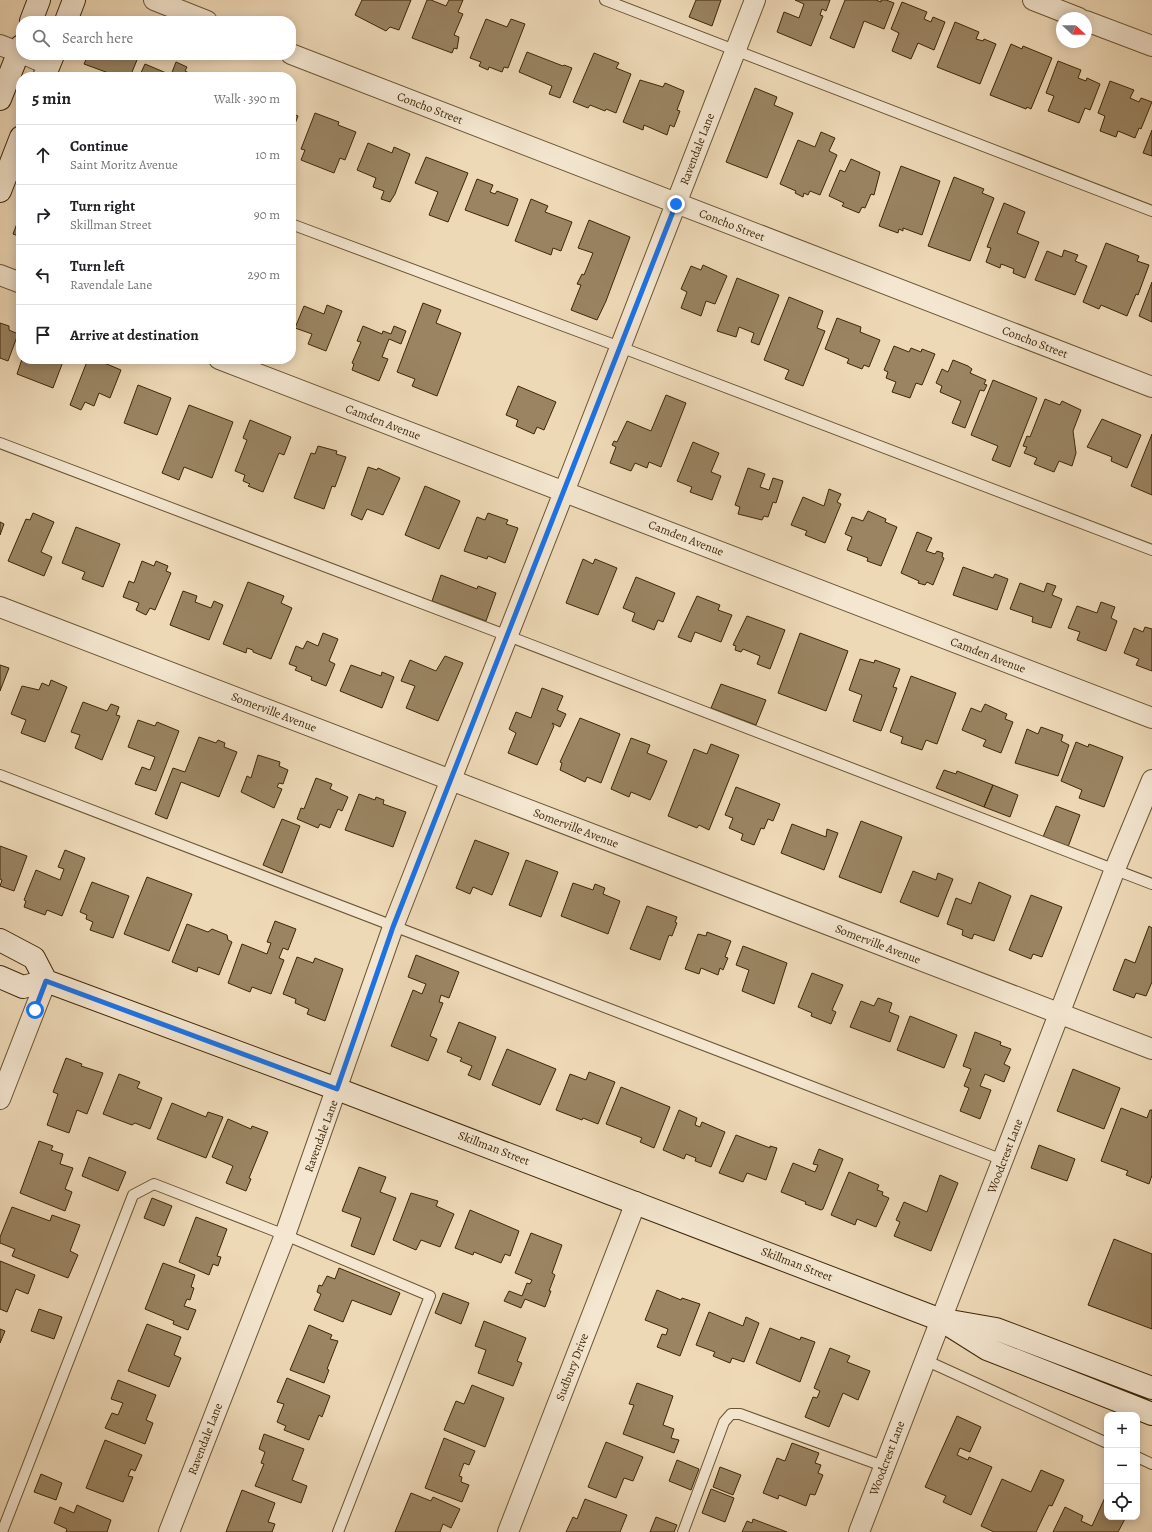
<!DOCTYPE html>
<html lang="en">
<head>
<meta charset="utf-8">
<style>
	:root { --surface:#fff; --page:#f2f2f2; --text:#202124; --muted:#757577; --line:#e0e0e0 }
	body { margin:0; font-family:Alegreya,serif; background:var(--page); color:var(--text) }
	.controls { position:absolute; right:12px; bottom:12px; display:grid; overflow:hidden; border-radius:8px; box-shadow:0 2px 10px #0003 }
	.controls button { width:36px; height:36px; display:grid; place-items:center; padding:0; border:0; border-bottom:1px solid var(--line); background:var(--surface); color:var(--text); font:20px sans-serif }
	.compass { position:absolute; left:1056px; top:12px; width:36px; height:36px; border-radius:50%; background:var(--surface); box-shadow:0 2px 10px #0003; rotate:111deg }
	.stop { position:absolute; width:12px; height:12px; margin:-9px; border:3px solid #1a73e8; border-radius:50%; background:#fff }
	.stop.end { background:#1a73e8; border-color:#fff; box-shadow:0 1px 4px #0008 }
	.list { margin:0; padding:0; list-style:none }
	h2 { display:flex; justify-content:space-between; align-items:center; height:52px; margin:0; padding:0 16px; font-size:17px }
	h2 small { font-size:13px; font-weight:400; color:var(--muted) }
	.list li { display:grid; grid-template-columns:26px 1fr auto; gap:12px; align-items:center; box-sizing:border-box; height:60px; padding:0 16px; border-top:1px solid var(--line) }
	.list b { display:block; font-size:15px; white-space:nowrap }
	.list p { margin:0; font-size:13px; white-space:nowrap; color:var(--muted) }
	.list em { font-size:13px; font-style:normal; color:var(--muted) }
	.icon { flex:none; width:22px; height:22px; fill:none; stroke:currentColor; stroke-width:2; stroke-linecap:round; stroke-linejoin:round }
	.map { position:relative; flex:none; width:1152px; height:1532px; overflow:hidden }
	.search { position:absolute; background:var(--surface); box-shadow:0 2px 10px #0003; left:16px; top:16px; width:280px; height:44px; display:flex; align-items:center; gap:10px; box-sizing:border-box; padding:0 14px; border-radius:16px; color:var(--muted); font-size:15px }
	.panel { position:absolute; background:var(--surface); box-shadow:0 2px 10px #0003; left:16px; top:72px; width:280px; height:292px; border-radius:16px }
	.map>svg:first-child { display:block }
</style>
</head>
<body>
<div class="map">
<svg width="1152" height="1532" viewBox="0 0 1152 1532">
	<rect width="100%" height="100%" fill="#eed9b7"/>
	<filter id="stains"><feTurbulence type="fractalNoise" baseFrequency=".005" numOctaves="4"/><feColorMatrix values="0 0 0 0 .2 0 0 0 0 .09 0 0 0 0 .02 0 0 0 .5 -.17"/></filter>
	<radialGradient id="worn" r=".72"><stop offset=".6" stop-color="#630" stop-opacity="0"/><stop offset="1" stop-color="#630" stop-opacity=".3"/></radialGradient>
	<path fill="#9a8462" stroke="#3e2706" d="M362 0H411L399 30 390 27 386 31 355 15Z
		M427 0H431L446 6 449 0H463L458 12 463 14 454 35 459 37 457 49 454 48 452 53 412 38Z
		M696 0H721L712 26 689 17Z
		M795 0H830L826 11 822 9 820 15 823 16 811 46 777 32 784 12 799 18 804 4Z
		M845 0H876L881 2V0H886L894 3 884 29 864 21 854 48 830 38Z
		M902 2 927 12 924 19 931 22 933 17 945 22 934 50 918 43 911 59 892 51 899 33 891 29Z
		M486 19 507 27 511 19 525 24 508 68 504 67 502 72 489 67 488 70 479 66 481 62 470 58Z
		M955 22 979 32 976 39 983 41 984 39 996 44 980 84 937 67Z
		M1011 44 1022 49 1023 46 1052 58 1031 109 1027 107 1026 109 990 95Z
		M527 52 563 66 564 65 572 68 560 98 549 94 552 86 519 72Z
		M594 53 619 63 616 68 631 74 616 113 606 109 605 111 590 105 588 108 573 102Z
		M88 55H139L130 77H113L114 75 84 64Z
		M1058 61 1081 70 1078 78 1086 81 1087 78 1100 84 1090 110 1085 108 1079 123 1048 111 1054 96 1046 93Z
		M176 62 187 67 185 71 193 75 192 77H139L145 64 171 75Z
		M640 80 663 87 665 83 684 91 677 110 680 111 674 127 670 125 667 135 644 125 643 130 623 122Z
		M1110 81 1134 90 1130 98 1139 102 1141 98 1152 102 1141 129 1139 128 1135 138 1118 131 1116 137 1100 131 1105 116 1098 113Z
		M755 88 777 97 774 105 793 113 767 178 726 162Z
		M291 106 294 107 291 113 298 116 291 134Z
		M315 113 339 122 338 125 356 132 345 160 340 158 334 173 301 160 305 150 301 149Z
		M1152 130V156L1143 153Z
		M821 132 835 138 829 151 837 155 820 195 810 191 808 195 804 193 803 197 795 193 796 191 780 184 798 140 815 147Z
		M368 143 392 153 394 147 410 154 395 194 390 202 381 199 384 191 373 187 376 178 357 170Z
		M426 157 468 173 448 222 429 215 438 192 415 183Z
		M851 159 880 172 874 195 871 194 865 208 862 207 859 213 842 206 844 203 829 196 840 170 845 172Z
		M901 166 940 181 922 235 903 228V231L899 229 898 233 879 226Z
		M954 177 984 189 982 193 994 198 970 261 928 246Z
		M477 179 493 185 490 192 495 194 497 191 518 199 508 226 465 210Z
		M531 199 548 206 545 212 572 222 561 251 553 248 551 255 515 241Z
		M1004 203 1025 212 1017 233 1039 242 1025 278 1013 273 1014 269 1004 265 1001 264 1000 268 986 262 991 248 987 247Z
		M21 213V237L13 234Z
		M589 220 630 237 606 301 597 320 571 310 581 285 577 284 582 274 584 275 593 253 578 248Z
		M1106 243 1139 256 1137 261 1149 265 1138 295 1136 294 1127 316 1101 305 1099 309 1083 302Z
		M1064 250 1078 255 1075 261 1087 266 1075 295 1035 280 1047 251 1062 257Z
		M703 265 727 276 715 304 706 301 701 316 681 308 687 292 681 289 691 266 701 270Z
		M737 278 779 295 759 345 751 342 754 333 739 327 736 337 717 331Z
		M1152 282V322L1139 316Z
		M789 297 823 311 817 328 825 331 803 386 785 379 789 370 764 360Z
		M423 303 441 310 436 323 461 333 437 396 412 386 415 379 397 372Z
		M327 305 342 311 326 351 308 344 312 334 295 328 304 306 324 314Z
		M837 318 861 327 860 332 880 340 869 367 864 365 862 369 847 363 849 359 825 349Z
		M0 323 9 326V330L18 334 8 361 0 358Z
		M363 326 382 334 383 331 391 334 394 326 406 331 401 344 389 339 382 357 388 359 379 381 352 370 354 364 352 363 361 342 357 341Z
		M894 346 909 352 911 348 921 352 922 349 935 354 922 385 916 383 910 398 892 392 896 382 886 378 888 372 884 370Z
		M22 359H64L53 388 17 374Z
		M88 359H103L102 362 121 370 110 398 99 393 94 406 85 402 81 410 70 405Z
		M953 360 968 366 972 369 970 373 986 380 984 384 987 385 984 391 980 390 965 428 952 423 961 401 940 392 942 386 936 383 942 369 948 372Z
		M993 380 1037 398 1010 467 992 460 998 446 971 435Z
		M138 385 171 398 157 435 124 423Z
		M518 386 556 402 544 430 537 427 534 434 516 426 518 420 506 415Z
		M666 395 686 403 661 467 649 462 647 468 635 463 631 471 610 463 616 447 612 445 614 441 617 442 627 421 651 431Z
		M1045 399 1060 405 1062 401 1081 410 1073 431 1076 453 1072 466 1059 461 1054 472 1034 464 1037 458 1024 453 1027 447 1023 446 1027 436 1030 437Z
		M189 405 233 422 212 478 184 467 179 480 162 473Z
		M1102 419 1141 435 1127 468 1111 461 1112 457 1087 447Z
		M250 420 291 437 284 455 279 453 263 492 248 486 250 484 243 481 245 475 235 471 247 440 243 438Z
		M1152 434V495L1131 486Z
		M693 442 719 453 711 472 721 476 712 500 690 492 692 487 677 481Z
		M318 446 337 451 336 454 346 457 335 487 332 486 324 509 294 498 311 453 315 454Z
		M368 467 377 470 378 468 400 478 383 515 367 509 362 520 351 515Z
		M748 468 765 474 760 487 769 490 773 478 783 481 776 503 773 502 768 517 764 516 762 520 738 514 740 507 735 505Z
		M425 486 460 501 439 549 405 535Z
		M829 489 841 494 837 502 841 504 825 543 805 535 807 531 791 525 803 497 824 506Z
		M868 511 886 519 885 522 897 527 881 566 867 561 868 558 847 550 852 537 845 534 852 517 863 521Z
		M33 513 54 522 41 552 52 557 44 576 8 561 26 519 30 520Z
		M488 513 508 520 506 524 518 528 505 563 488 556 487 559 464 551 477 517 485 520Z
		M0 522 4 524 0 535Z
		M76 527 120 544 103 587 82 579 85 572 62 563Z
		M917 532 932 538 926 551 935 554 937 551 943 553 942 557 944 558 933 585 927 582 925 585 918 583 919 581 901 573Z
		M583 559 593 564 595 559 617 568 598 615 566 603Z
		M142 561 154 566 156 561 168 566 166 571 171 573 155 610 150 608 146 615 136 610 139 603 123 597 129 581 134 583Z
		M963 567 993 578 995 574 1008 579 997 610 953 595Z
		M441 575 477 589 478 586 496 593 486 621 432 601Z
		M636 577 675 593 663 622 658 620 654 630 632 621 635 613 623 608Z
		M248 582 284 596 281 603 292 608 271 659 253 652V650L247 648 246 653 223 644Z
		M1020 583 1044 592 1047 583 1056 586 1052 595 1062 599 1051 628 1032 622 1033 617 1010 609Z
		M183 591 197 596 195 602 211 608 214 601 223 605 209 640 170 625Z
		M697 596 720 605 718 610 732 615 721 642 695 632 691 642 678 637Z
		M1101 602 1115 607 1111 618 1117 621 1106 651 1077 640 1080 632 1068 628 1077 606 1097 613Z
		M747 616 785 630 770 669 757 664 760 656 743 649 741 652 735 650 736 646 733 645Z
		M1145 627 1152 629V671L1136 665 1139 659 1124 653 1134 628 1143 632Z
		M323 633 338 639 329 661 335 664 326 686 311 680 312 677 295 670 297 667 289 664 296 646 303 649 307 641 318 646Z
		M800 633 848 651 826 711 778 693Z
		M445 656 463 663 438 721 406 708 415 686 401 681 410 660 436 671Z
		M860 659 874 663 875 660 900 669 893 687 897 688 881 731 853 721 862 695 849 690Z
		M0 665 9 668 0 691Z
		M351 665 381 676 382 672 394 677 382 708 340 691Z
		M911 676 956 693 937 744 926 740 922 750 901 743 903 737 890 732Z
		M51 680 67 687 45 742 21 733 26 720 11 714 22 686 39 690 42 683 49 686Z
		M721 684 766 700 756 725 711 708Z
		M542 688 563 696 557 710 566 714 560 727 552 723 554 726 537 765 508 753 516 733 509 729 516 712 531 718Z
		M83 702 107 711 111 704 119 707 116 715 120 716 102 760 75 748 80 735 71 732Z
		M985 704 1007 714 1005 719 1013 722 1001 753 983 746 986 740 962 730 971 708 981 712Z
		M580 718 620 734 601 783 587 777 585 782 560 770 562 763 560 762Z
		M138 720 155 726 157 722 179 731 156 791 135 784 142 767 150 770 155 757 128 747Z
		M1041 727 1063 735 1061 741 1069 745 1058 776 1015 763 1027 729 1038 734Z
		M199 737 216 743 218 740 225 743 224 747 237 752 219 797 181 782 167 819 155 814 173 768 185 772Z
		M631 738 650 745 647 753 667 761 653 794 650 800 631 792 629 797 611 789Z
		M1076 742 1088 747 1089 744 1123 757 1104 807 1079 798 1082 790 1061 781Z
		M711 744 739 755 709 830 699 825 697 828 668 816 694 749 707 754Z
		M258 755 280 762 279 766 288 770 283 784 279 783 277 787 282 789 274 808 241 792 247 776 251 778Z
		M944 770 956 774 957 771 993 785 984 807 936 788Z
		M316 778 332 784 330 789 348 797 342 811 338 809 330 828 320 824 318 828 297 819 301 808 304 809Z
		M993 785 1018 795 1010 817 984 807Z
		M736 787 780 804 773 821 768 819 764 829 761 828 754 845 741 840 743 834 729 828 733 818 725 815Z
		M359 794 375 800 376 797 384 800 383 804 406 812 393 847 345 830Z
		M1056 806 1080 815 1068 847 1043 837Z
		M282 819 300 826 282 873 263 865Z
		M861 821 902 837 881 893 839 877Z
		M792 824 826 837 827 829 838 833 824 870 781 853Z
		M475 840 509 853 492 895 473 887 470 894 456 888Z
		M0 846 27 856 14 891 0 886 2 880 0 879Z
		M65 850 85 858 62 916 47 910 45 915 24 907 26 901 24 900 36 870 60 880 64 869 58 867Z
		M526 860 558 872 541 917 509 905Z
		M913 871 936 880 938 873 953 879 938 917 900 902Z
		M147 877 192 894 169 951 124 934Z
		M92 882 129 896 113 938 90 930 93 922 86 919 87 915 80 912Z
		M979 882 1011 896 994 941 974 934 972 939 962 935 963 930 947 924 956 898 971 904Z
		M573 883 593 890 595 884 605 888 603 894 620 901 608 934 561 916Z
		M1031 895 1062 907 1042 957 1033 954 1031 959 1009 950Z
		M647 906 677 917 675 922 677 923 672 936 669 935 660 960 630 949Z
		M275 921 296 929 288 950 283 948 279 958 284 960 271 994 252 987 250 992 228 983 242 944 267 954 271 943 267 942Z
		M187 924 208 932 212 929 227 935 228 940 232 942 219 975 198 967 197 972 172 962Z
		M1149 926 1152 928V982L1146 996 1136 993 1134 998 1113 990 1125 959 1135 963Z
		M707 932 731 941 725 957 728 958 723 970 720 968 718 975 701 968 699 974 685 969 698 934 706 936Z
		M743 946 787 963 774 1004 742 991 749 970 736 965Z
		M416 955 459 972 449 998 441 995 439 1002 443 1003 430 1036 437 1039 428 1061 391 1046 413 990 422 994 426 984 408 977Z
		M297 957 313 963 315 958 343 969 325 1021 307 1014 309 1009 295 1003 296 999 283 994Z
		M812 973 843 985 832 1010 836 1012 831 1024 811 1016 812 1013 798 1007Z
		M878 998 892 1003 889 1012 899 1016 890 1042 850 1027 861 1001 874 1006Z
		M910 1016 957 1035 944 1068 897 1050Z
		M459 1022 496 1037 480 1080 468 1075 472 1066 460 1061 462 1058 447 1052Z
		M975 1032 1001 1042 1000 1045 1011 1049 1004 1064 1010 1067 1004 1082 985 1074 980 1086 991 1090 980 1119 960 1111 969 1088 964 1086 971 1069 963 1066Z
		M507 1049 556 1069 540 1105 492 1085Z
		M66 1058 82 1064 81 1066 103 1073 87 1114 77 1110 69 1133 47 1125 58 1094 53 1092Z
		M1073 1069 1120 1088 1104 1129 1057 1111Z
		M589 1072 615 1082 598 1124 583 1118 582 1120 556 1110 570 1074 586 1080Z
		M119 1074 140 1082 137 1088 162 1098 150 1129 135 1123 132 1125 103 1114Z
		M621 1087 670 1107 654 1148 640 1142 642 1138 606 1124Z
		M172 1103 206 1117 208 1112 223 1117 206 1158 157 1139Z
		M1121 1108 1147 1118 1150 1110H1152V1175L1149 1184 1126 1175 1128 1171 1101 1161Z
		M679 1110 697 1118 695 1125 700 1127 702 1122 725 1132 711 1167 695 1161 696 1158 686 1154 684 1159 663 1150Z
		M228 1119 251 1129 252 1126 268 1132 249 1178 251 1179 246 1191 226 1183 233 1166 212 1157Z
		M736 1135 770 1148V1146L777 1148 766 1180 747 1173 743 1182 719 1173Z
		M39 1141 53 1146 51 1150 63 1154 60 1164 73 1168 65 1189 72 1192 65 1211 20 1193Z
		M1039 1145 1075 1159 1067 1181 1031 1168Z
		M819 1149 843 1159 823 1209 821 1210 805 1204 806 1202 781 1192 793 1163 815 1172 818 1165 813 1164Z
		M89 1157 126 1172 118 1191 82 1176Z
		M359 1167 386 1177 380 1192 396 1198 374 1255 351 1246 361 1218 342 1211Z
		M849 1172 879 1185 877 1190 883 1192 882 1195 889 1198 876 1227 857 1219 855 1225 831 1215Z
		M940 1175 958 1183 931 1251 894 1236 900 1222 896 1220 904 1202 927 1212Z
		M411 1193 438 1201 436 1206 454 1214 440 1247 421 1240 416 1250 393 1240Z
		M152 1198 172 1206 164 1226 144 1218Z
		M12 1207 50 1221 52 1215 80 1225 70 1251 78 1255 68 1278 12 1256 15 1249 0 1243V1237Z
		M470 1210 519 1231 510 1256 505 1254 501 1263 474 1252 473 1255 455 1248Z
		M196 1217 227 1229 217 1256 221 1257 218 1266 213 1264 209 1275 179 1262Z
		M531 1233 562 1245 552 1273 555 1275 549 1291H551L545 1307 525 1299 521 1308 504 1301 509 1291 522 1296 527 1283 530 1284 532 1280 515 1273Z
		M1114 1239 1152 1254V1329L1088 1305Z
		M0 1261 35 1275 28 1294 16 1289 7 1312 0 1309Z
		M163 1263 195 1275 191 1287 194 1288 190 1300 187 1299 184 1306 196 1310 188 1330 173 1324 174 1321 145 1309Z
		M339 1268 400 1293 391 1315 352 1300 343 1322 314 1310 321 1294 317 1292 319 1285 322 1286 327 1276 335 1279Z
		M657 1290 681 1300 682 1298 700 1304 680 1356 657 1347 662 1334 666 1335 668 1329 645 1320Z
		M443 1293 469 1303 461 1324 435 1313Z
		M39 1309 62 1317 54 1339 31 1331Z
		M709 1312 743 1326 746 1317 759 1323 744 1362 732 1358 730 1363 713 1356 715 1352 696 1345Z
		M484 1321 526 1338 517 1361 522 1363 513 1386 478 1373 486 1350 475 1346Z
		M147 1324 181 1337 174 1355 181 1358 169 1387 128 1371Z
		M309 1325 332 1335 330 1339 338 1341 327 1369 329 1370 324 1383 290 1370Z
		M770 1328 800 1340 801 1337 815 1342 800 1382 756 1363Z
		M0 1329 5 1331 0 1343Z
		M830 1348 850 1356 847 1362 870 1371 858 1400 843 1393 829 1427 805 1417 813 1397 817 1398 820 1391 814 1388Z
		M287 1378 330 1396 322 1417 319 1415 309 1440 284 1430 286 1426 277 1422 284 1404 277 1402Z
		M118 1380 156 1395 146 1420 153 1423 145 1444 105 1428 112 1413 118 1415 123 1403 111 1399Z
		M637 1383 673 1396 663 1425 674 1429 671 1438 679 1440 674 1453 623 1434 634 1405 629 1404Z
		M472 1385 504 1398 485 1447 444 1430 456 1401 464 1404Z
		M957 1416 981 1427 970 1452 960 1448 957 1455 968 1460 969 1457 992 1467 971 1515 943 1502 946 1496 925 1487Z
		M264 1434 304 1449 292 1480 307 1486 301 1503 255 1486 264 1464 261 1463 265 1452 259 1449Z
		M444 1438 475 1451 469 1465 464 1463 459 1476 462 1477 461 1482 469 1485 462 1502 425 1488Z
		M105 1440 142 1455 135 1471 131 1469 128 1476 133 1477 123 1502 86 1488Z
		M606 1442 643 1457 633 1481 624 1478 616 1498 588 1487Z
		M792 1443 819 1453 815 1463 821 1465 818 1473 823 1475 815 1495 810 1494 806 1506 779 1495 778 1499 763 1493 777 1458 785 1461Z
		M677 1460 699 1469 691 1490 669 1481Z
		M720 1467 741 1475 733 1495 713 1487Z
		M1041 1470 1064 1480 1052 1506 1049 1505 1036 1532H994L981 1526 1002 1479 1031 1492Z
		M41 1474 62 1483 56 1500 34 1492Z
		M711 1489 734 1498 725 1522 702 1513Z
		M242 1490 275 1503 268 1522 275 1524 272 1532H226Z
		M411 1493 431 1501 433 1497 460 1509 451 1528 443 1524 440 1532H395Z
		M1107 1493V1517H1126L1118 1532H1053L1065 1507 1083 1516 1081 1521 1092 1526Z
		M585 1499 627 1515 620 1532H566L573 1517 577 1519Z
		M77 1505 111 1520 107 1532H66L67 1529 54 1523 60 1507 74 1513Z
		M656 1517 677 1525 674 1532H650Z
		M753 1519 787 1532H742L747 1521 752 1523Z"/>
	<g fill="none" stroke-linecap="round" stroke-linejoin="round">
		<g stroke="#6a5432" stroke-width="12">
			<path id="lane" d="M605 0 1152 211
				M291 224 620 347 1152 550
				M0 443 508 636 1152 884
				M0 775 1003 1160
				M925 1360 1107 1443
				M1137 1457 1152 1464
				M2 1532 133 1195 154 1184 285 1235 430 1296 338 1532
				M683 1532 724 1422 731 1414H740L883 1466"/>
		</g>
		<g stroke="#6a5432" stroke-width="22">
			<path id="street" d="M154 0 207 21
				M1033 0 1079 18
				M1086 21 1152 46
				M0 45 21 53
				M291 54 1152 387
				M26 55 49 65
				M0 275 21 283
				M219 359 1152 718
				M0 607 1152 1049
				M0 1099 46 981
				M169 1532 285 1235 393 927 573 469 755 0
				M508 1532 636 1202
				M859 1532 1115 869 1152 780"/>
		</g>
		<g stroke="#3e2706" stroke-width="24">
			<path id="secondary" d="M31 21 39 0
				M66 21 74 0
				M44 77 53 55
				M0 99 21 46
				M0 191 21 137
				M0 940 34 958 46 981
				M0 977 23 987 46 981 337 1089 941 1320 987 1349 1152 1414
				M950 1321 996 1329 1152 1388"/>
		</g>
		<use href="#lane" stroke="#f4e6d0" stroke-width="10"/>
		<use href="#street" stroke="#f4e6d0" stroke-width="20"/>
		<use href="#secondary" stroke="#f4e6d0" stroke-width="22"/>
	</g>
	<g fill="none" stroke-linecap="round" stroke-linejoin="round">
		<path stroke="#1a73e8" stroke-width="5" d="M35 1010 46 981 337 1089 393 927 676 204"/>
	</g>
	<g text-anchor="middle" stroke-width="3" stroke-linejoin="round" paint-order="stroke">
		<g font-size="12" fill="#3e2706" stroke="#f4e6d0">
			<text transform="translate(430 108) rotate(21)" y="4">Concho Street</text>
			<text transform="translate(697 149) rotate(-69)" y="4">Ravendale Lane</text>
			<text transform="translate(732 225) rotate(21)" y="4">Concho Street</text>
			<text transform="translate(1035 342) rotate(21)" y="4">Concho Street</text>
			<text transform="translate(383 422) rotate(21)" y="4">Camden Avenue</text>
			<text transform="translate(686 538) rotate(21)" y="4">Camden Avenue</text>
			<text transform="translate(988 655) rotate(21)" y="4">Camden Avenue</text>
			<text transform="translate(274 712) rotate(21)" y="4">Somerville Avenue</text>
			<text transform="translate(576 828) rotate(21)" y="4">Somerville Avenue</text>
			<text transform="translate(878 944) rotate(21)" y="4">Somerville Avenue</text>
			<text transform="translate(321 1136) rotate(-70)" y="4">Ravendale Lane</text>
			<text transform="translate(494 1148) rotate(21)" y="4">Skillman Street</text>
			<text transform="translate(1005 1156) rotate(-69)" y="4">Woodcrest Lane</text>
			<text transform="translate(797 1264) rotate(21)" y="4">Skillman Street</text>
			<text transform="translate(572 1367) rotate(-69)" y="4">Sudbury Drive</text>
			<text transform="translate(205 1439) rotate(-69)" y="4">Ravendale Lane</text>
			<text transform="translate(887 1458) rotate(-69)" y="4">Woodcrest Lane</text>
		</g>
	</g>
	<rect width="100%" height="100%" filter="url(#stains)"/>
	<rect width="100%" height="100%" fill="url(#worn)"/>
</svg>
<div class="controls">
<button>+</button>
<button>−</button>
<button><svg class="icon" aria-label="locate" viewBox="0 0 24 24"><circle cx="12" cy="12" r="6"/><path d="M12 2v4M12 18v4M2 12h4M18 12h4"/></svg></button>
</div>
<svg class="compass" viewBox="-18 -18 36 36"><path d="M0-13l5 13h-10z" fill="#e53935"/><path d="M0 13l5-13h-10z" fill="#757577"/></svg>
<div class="stop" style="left:35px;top:1010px"></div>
<div class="stop end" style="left:676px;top:204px"></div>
<div class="search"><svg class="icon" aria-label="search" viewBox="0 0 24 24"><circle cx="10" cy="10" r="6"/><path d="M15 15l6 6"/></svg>Search here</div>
<section class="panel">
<h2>5 min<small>Walk · 390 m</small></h2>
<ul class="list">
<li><svg class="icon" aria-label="ahead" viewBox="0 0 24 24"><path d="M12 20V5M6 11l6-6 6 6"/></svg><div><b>Continue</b><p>Saint Moritz Avenue</p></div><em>10 m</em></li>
<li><svg class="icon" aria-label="right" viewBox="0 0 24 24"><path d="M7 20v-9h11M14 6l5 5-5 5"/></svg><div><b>Turn right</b><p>Skillman Street</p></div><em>90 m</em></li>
<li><svg class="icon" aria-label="left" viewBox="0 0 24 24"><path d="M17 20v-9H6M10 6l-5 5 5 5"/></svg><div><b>Turn left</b><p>Ravendale Lane</p></div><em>290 m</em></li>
<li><svg class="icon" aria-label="arrive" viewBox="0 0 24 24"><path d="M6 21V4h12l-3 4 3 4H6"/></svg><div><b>Arrive at destination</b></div></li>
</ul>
</section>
</div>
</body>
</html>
